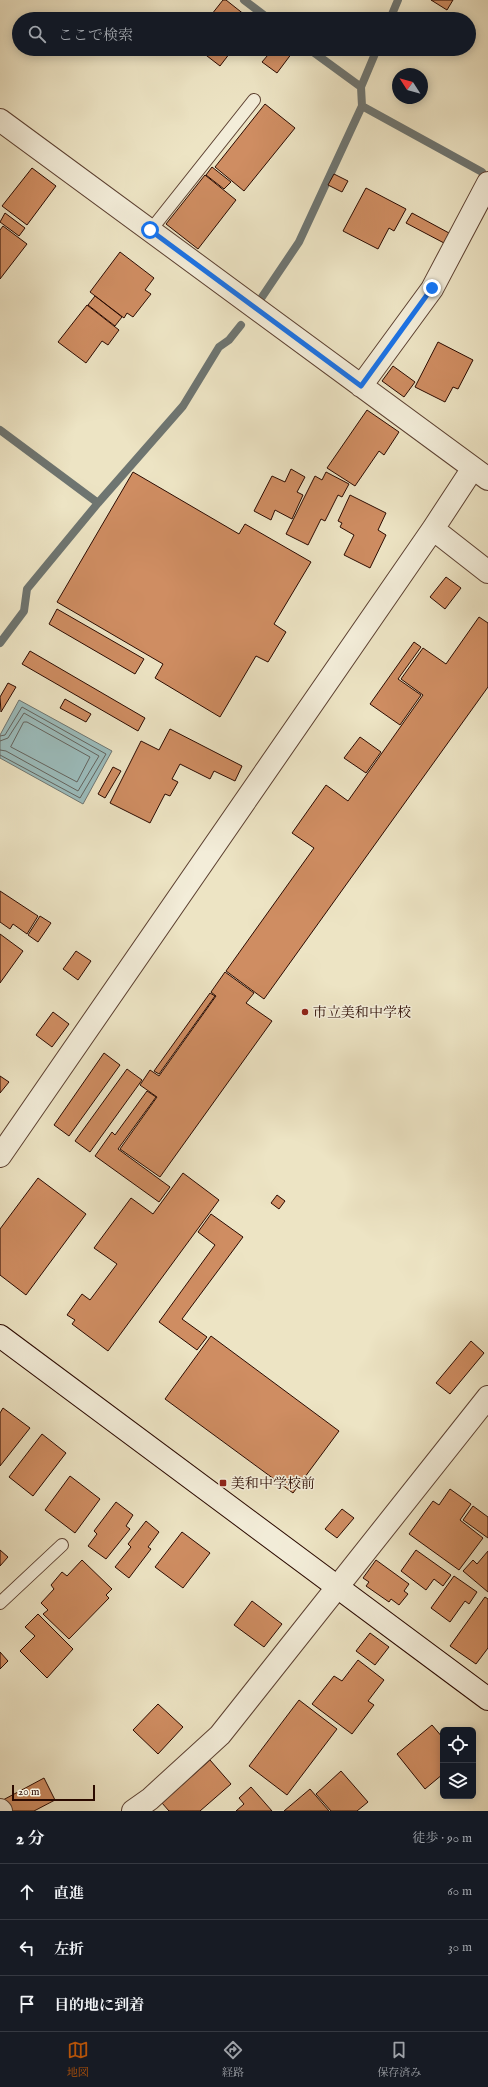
<!DOCTYPE html>
<html lang="ja">
<head>
<meta charset="utf-8">
<style>
	:root { --surface:#171b24; --page:#20242c; --text:#f1f3f6; --muted:#9ea1a6; --line:#363941; --accent:#b45309 }
	body { margin:0; font-family:"IM FELL English","Noto Serif JP",serif; background:var(--page); color:var(--text) }
	.controls { position:absolute; right:12px; bottom:12px; display:grid; overflow:hidden; border-radius:6px; box-shadow:0 2px 10px #0003 }
	.controls button { width:36px; height:36px; display:grid; place-items:center; padding:0; border:0; border-bottom:1px solid var(--line); background:var(--surface); color:var(--text); font:20px sans-serif }
	.compass { position:absolute; left:392px; top:68px; width:36px; height:36px; border-radius:50%; background:var(--surface); box-shadow:0 2px 10px #0003; rotate:306deg }
	.scale { position:absolute; left:12px; bottom:10px; width:83px; box-sizing:border-box; padding-left:4px; border:2px solid #2b0a00; border-top:0; font-size:11px; line-height:14px; white-space:nowrap; color:#2b0a00; -webkit-text-stroke:3px #f3edd9; paint-order:stroke }
	.stop { position:absolute; width:12px; height:12px; margin:-9px; border:3px solid #1a73e8; border-radius:50%; background:#fff }
	.stop.end { background:#1a73e8; border-color:#fff; box-shadow:0 1px 4px #0008 }
	.list { margin:0; padding:0; list-style:none }
	h2 { display:flex; justify-content:space-between; align-items:center; height:52px; margin:0; padding:0 16px; font-size:17px }
	h2 small { font-size:13px; font-weight:400; color:var(--muted) }
	.list li { display:grid; grid-template-columns:26px 1fr auto; gap:12px; align-items:center; box-sizing:border-box; height:56px; padding:0 16px; border-top:1px solid var(--line) }
	.list b { display:block; font-size:15px; white-space:nowrap }
	.list em { font-size:13px; font-style:normal; color:var(--muted) }
	.icon { flex:none; width:22px; height:22px; fill:none; stroke:currentColor; stroke-width:2; stroke-linecap:round; stroke-linejoin:round }
	.map { position:relative; flex:none; width:488px; height:1811px; overflow:hidden }
	.search { position:absolute; background:var(--surface); box-shadow:0 2px 10px #0003; left:12px; right:12px; top:12px; height:44px; display:flex; align-items:center; gap:10px; box-sizing:border-box; padding:0 14px; border-radius:22px; color:var(--muted); font-size:15px }
	.sheet { height:220px; background:var(--surface) }
	nav { display:flex; justify-content:space-around; align-items:center; box-sizing:border-box; height:56px; border-top:1px solid var(--line); background:var(--surface); font-size:11px; color:var(--muted) }
	nav a { display:grid; justify-items:center; gap:2px }
	nav .on { color:var(--accent) }
	.map>svg:first-child { display:block }
</style>
</head>
<body>
<div class="map">
<svg width="488" height="1811" viewBox="0 0 488 1811">
	<rect width="100%" height="100%" fill="#ede4c4"/>
	<filter id="stains"><feTurbulence type="fractalNoise" baseFrequency=".005" numOctaves="4"/><feColorMatrix values="0 0 0 0 .2 0 0 0 0 .09 0 0 0 0 .02 0 0 0 .5 -.17"/></filter>
	<radialGradient id="worn" r=".72"><stop offset=".6" stop-color="#630" stop-opacity="0"/><stop offset="1" stop-color="#630" stop-opacity=".3"/></radialGradient>
	<path fill="#9bbcbc" stroke="#6e7571" d="M19 700 112 751 83 804 0 758V735Z"/>
	<g fill="none" stroke-linecap="round" stroke-linejoin="round">
		<path stroke="#63635e" stroke-width="1" d="M24 722H27L90 757 77 782 11 747Z
			M0 736 5 735 22 707 106 754 80 798 0 755
			M0 741 8 738 24 713 99 756 78 791 6 751 0 750"/>
		<path stroke="#6e7571" stroke-width="8" d="M244 0 269 19
			M390 19 398 0
			M309 49 361 87 362 106 482 172
			M361 87 377 49
			M262 297 299 242 362 106
			M0 430 98 503
			M0 643 24 611 27 589 98 503 183 406 219 347 229 340 241 325"/>
	</g>
	<path fill="#cf8d62" stroke="#2b0a00" d="M223 0H226L250 19H208Z
		M431 0H453L447 10Z
		M198 49H233L220 66Z
		M273 49H287L292 53 277 73 262 62Z
		M265 104 295 128 244 191 215 167Z
		M212 167 231 182 224 189 206 175Z
		M32 168 56 186 27 225 2 206Z
		M334 174 348 181 342 192 328 185Z
		M205 175 236 200 198 249 166 224Z
		M366 188 406 209 394 231 389 228 378 249 343 231Z
		M5 213 25 228 19 236 0 222Z
		M412 213 449 233 444 243 406 223Z
		M3 226 27 244 0 279V230Z
		M120 252 154 278 145 290 151 294 133 317 127 313 124 318 90 292Z
		M95 296 122 317 115 326 88 305Z
		M87 305 119 330 108 345 102 341 86 363 58 342Z
		M438 342 473 360 458 389 453 387 445 402 415 387Z
		M393 366 415 382 404 397 382 381Z
		M367 410 399 432 384 455 379 451 355 486 327 468Z
		M291 469 305 477 297 492 303 495 292 519 275 510 271 520 254 511 272 476 285 482Z
		M133 472 239 534 245 524 311 562 274 624 286 632 268 662 256 656 220 717 155 678 163 664 57 602Z
		M326 472 349 484 342 497 338 495 325 521 321 519 308 545 286 534 315 476 322 480Z
		M350 495 386 513 378 530 386 535 370 568 344 555 354 535 340 527 342 523 338 521Z
		M446 577 461 588 445 609 430 597Z
		M57 609 144 659 135 674 49 624Z
		M479 617 488 623V687L264 999 226 971 314 848 292 833 326 785 348 801 423 695 401 679 423 648 446 664Z
		M414 642 421 647 398 679 421 695 400 725 370 704Z
		M30 651 145 718 138 731 22 664Z
		M8 683 16 687 1 712 0 697Z
		M65 699 91 714 86 722 60 708Z
		M170 729 242 766 235 781 214 771 210 779 180 764 172 779 178 782 170 796 165 794 150 823 110 803 141 741 159 750Z
		M360 737 381 752 366 773 344 758Z
		M113 767 121 771 105 798 98 794Z
		M0 891 38 916 27 934 13 924 10 929 0 922Z
		M40 916 51 923 38 942 28 935Z
		M0 934 23 951 0 983Z
		M76 951 91 961 78 980 63 969Z
		M225 972 254 993 246 1003 272 1021 160 1177 120 1149 157 1097 140 1085 150 1070 159 1076 216 996 211 992Z
		M210 993 215 996 159 1074 154 1071Z
		M53 1012 69 1024 52 1047 36 1035Z
		M104 1053 120 1065 69 1136 54 1125Z
		M127 1069 142 1080 90 1152 75 1141Z
		M0 1076 9 1082 0 1093Z
		M147 1091 156 1097 118 1149 170 1187 159 1202 95 1156 112 1132 115 1135Z
		M183 1173 219 1200 108 1351 72 1324 75 1320 67 1315 82 1294 90 1300 117 1264 94 1248 131 1198 153 1214Z
		M38 1178 86 1214 26 1295 0 1275V1229Z
		M277 1195 285 1201 279 1209 271 1203Z
		M211 1214 243 1237 182 1319 207 1337 197 1350 159 1322 215 1245 198 1232Z
		M211 1336 339 1431 293 1493 165 1399Z
		M471 1341 484 1353 450 1394 436 1383Z
		M3 1408 30 1428 0 1466V1413Z
		M42 1434 66 1453 33 1496 9 1477Z
		M70 1476 100 1499 75 1533 45 1510Z
		M450 1489 471 1504 460 1520 483 1538 459 1570 409 1534 433 1501 439 1505Z
		M116 1502 133 1515 126 1526 130 1529 106 1559 88 1546 97 1534 94 1531Z
		M473 1506 488 1517V1538L463 1520Z
		M342 1509 354 1518 337 1538 325 1529Z
		M146 1521 159 1532 148 1547 151 1549 129 1578 115 1567 131 1547 128 1544Z
		M182 1532 210 1553 183 1588 155 1567Z
		M0 1550 8 1557 0 1566Z
		M416 1550 451 1575 443 1586 434 1579 426 1590 401 1571Z
		M488 1551V1592L463 1571 473 1560 477 1564Z
		M82 1560 112 1589 106 1595 109 1598 69 1639 43 1614 48 1610 41 1603 54 1589 51 1585 62 1572 67 1576Z
		M376 1560 409 1584 404 1591 408 1594 399 1605 391 1599 389 1602 366 1586 369 1582 363 1578Z
		M454 1576 477 1592 469 1604 465 1601 450 1622 431 1608Z
		M485 1597 488 1599V1648L476 1664 450 1646Z
		M252 1601 282 1624 264 1647 234 1625Z
		M38 1614 73 1649 47 1678 20 1651 35 1636 25 1627Z
		M370 1633 389 1647 375 1665 356 1651Z
		M0 1652 8 1661 0 1669Z
		M358 1660 384 1680 368 1701 374 1705 352 1734 312 1704 334 1676 342 1681Z
		M299 1700 337 1729 287 1795 249 1766Z
		M158 1704 183 1727 158 1754 133 1730Z
		M432 1725 443 1738V1774L425 1789 397 1754Z
		M210 1760 231 1784 200 1811H169L162 1803Z
		M341 1771 368 1802 357 1811H331L316 1794Z
		M44 1778 55 1800 34 1811H8L3 1800Z
		M251 1787 272 1811H236L244 1804 239 1798Z
		M310 1789 329 1811H284Z"/>
	<g fill="none" stroke-linecap="round" stroke-linejoin="round">
		<g stroke="#5c4031" stroke-width="14">
			<path id="lane" d="M150 231 254 100
				M0 1603 62 1545"/>
		</g>
		<g stroke="#5c4031" stroke-width="24">
			<path id="street" d="M0 120 488 479
				M361 386 432 289 488 183
				M433 529 488 572
				M0 1156 433 529 473 468
				M0 1810 1 1811
				M133 1811 150 1799 220 1735 488 1397"/>
		</g>
		<g stroke="#2b0a00" stroke-width="24">
			<path id="secondary" d="M0 1336 488 1699"/>
		</g>
		<use href="#lane" stroke="#f3edd9" stroke-width="12"/>
		<use href="#street" stroke="#f3edd9" stroke-width="22"/>
		<use href="#secondary" stroke="#f3edd9" stroke-width="22"/>
	</g>
	<g fill="none" stroke-linecap="round" stroke-linejoin="round">
		<path stroke="#1a73e8" stroke-width="5" d="M150 230 361 386 432 288"/>
	</g>
	<g fill="#8f2418" stroke="#f3edd9" stroke-width="1.5">
		<circle cx="305" cy="1012" r="4"/>
		<rect x="219" y="1479" width="8" height="8" rx="2"/>
	</g>
	<g text-anchor="middle" stroke-width="3" stroke-linejoin="round" paint-order="stroke">
		<g font-size="14" fill="#2b0a00" stroke="#f3edd9" text-anchor="start">
			<text x="313" y="1017">市立美和中学校</text>
			<text x="231" y="1488">美和中学校前</text>
		</g>
	</g>
	<rect width="100%" height="100%" filter="url(#stains)"/>
	<rect width="100%" height="100%" fill="url(#worn)"/>
</svg>
<div class="controls">
<button><svg class="icon" aria-label="locate" viewBox="0 0 24 24"><circle cx="12" cy="12" r="6"/><path d="M12 2v4M12 18v4M2 12h4M18 12h4"/></svg></button>
<button><svg class="icon" aria-label="layers" viewBox="0 0 24 24"><path d="M12 4l9 5-9 5-9-5zM3 14l9 5 9-5"/></svg></button>
</div>
<svg class="compass" viewBox="-18 -18 36 36"><path d="M0-13l5 13h-10z" fill="#e53935"/><path d="M0 13l5-13h-10z" fill="#9ea1a6"/></svg>
<div class="scale">20 m</div>
<div class="stop" style="left:150px;top:230px"></div>
<div class="stop end" style="left:432px;top:288px"></div>
<div class="search"><svg class="icon" aria-label="search" viewBox="0 0 24 24"><circle cx="10" cy="10" r="6"/><path d="M15 15l6 6"/></svg>ここで検索</div>
</div>
<section class="sheet">
<h2>2 分<small>徒歩 · 90 m</small></h2>
<ul class="list">
<li><svg class="icon" aria-label="ahead" viewBox="0 0 24 24"><path d="M12 20V5M6 11l6-6 6 6"/></svg><div><b>直進</b></div><em>60 m</em></li>
<li><svg class="icon" aria-label="left" viewBox="0 0 24 24"><path d="M17 20v-9H6M10 6l-5 5 5 5"/></svg><div><b>左折</b></div><em>30 m</em></li>
<li><svg class="icon" aria-label="arrive" viewBox="0 0 24 24"><path d="M6 21V4h12l-3 4 3 4H6"/></svg><div><b>目的地に到着</b></div></li>
</ul>
</section>
<nav>
<a class="on"><svg class="icon" aria-label="map" viewBox="0 0 24 24"><path d="M3 6l6-2 6 2 6-2v14l-6 2-6-2-6 2zM9 4v14M15 6v14"/></svg>地図</a>
<a><svg class="icon" aria-label="directions" viewBox="0 0 24 24"><path d="M12 3l9 9-9 9-9-9zM9 14v-3h6M13 9l2 2-2 2"/></svg>経路</a>
<a><svg class="icon" aria-label="saved" viewBox="0 0 24 24"><path d="M7 4h10v16l-5-4-5 4z"/></svg>保存済み</a>
</nav>
</body>
</html>
